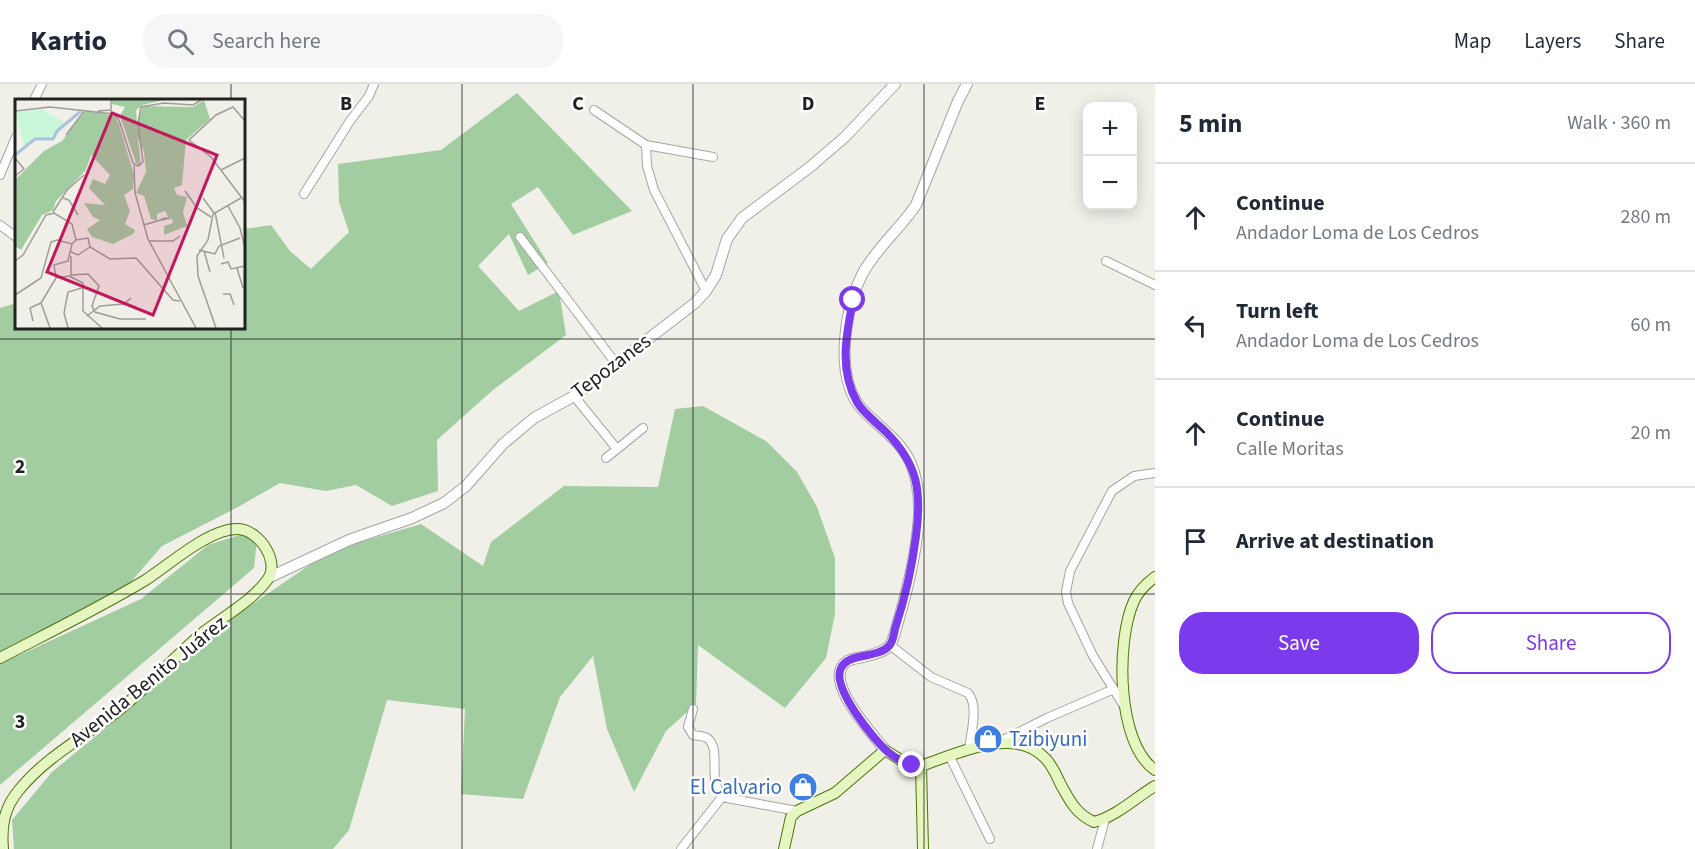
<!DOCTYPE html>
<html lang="en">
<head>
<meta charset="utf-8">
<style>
	:root { --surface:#fff; --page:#f6f6f7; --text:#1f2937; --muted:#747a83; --line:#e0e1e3; --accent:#7c3aed }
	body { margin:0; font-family:"Source Sans 3",sans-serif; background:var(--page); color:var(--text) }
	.controls { position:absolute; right:18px; top:18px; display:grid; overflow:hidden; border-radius:12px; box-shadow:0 3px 15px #0003 }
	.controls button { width:54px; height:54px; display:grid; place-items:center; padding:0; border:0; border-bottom:2px solid var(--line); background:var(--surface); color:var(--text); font:30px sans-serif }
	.stop { position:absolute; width:18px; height:18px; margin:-14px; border:4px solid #7c3aed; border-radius:50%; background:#fff }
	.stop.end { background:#7c3aed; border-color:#fff; box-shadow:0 2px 6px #0008 }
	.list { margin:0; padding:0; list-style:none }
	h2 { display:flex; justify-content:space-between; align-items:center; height:78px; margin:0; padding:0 24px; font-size:26px }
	h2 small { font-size:20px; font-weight:400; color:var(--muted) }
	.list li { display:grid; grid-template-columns:39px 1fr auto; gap:18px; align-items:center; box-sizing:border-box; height:108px; padding:0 24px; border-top:2px solid var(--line) }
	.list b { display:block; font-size:22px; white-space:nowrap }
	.list p { margin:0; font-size:20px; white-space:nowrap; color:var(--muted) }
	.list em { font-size:20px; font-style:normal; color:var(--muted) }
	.actions { display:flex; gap:12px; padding:18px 24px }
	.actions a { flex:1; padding:14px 0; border:2px solid var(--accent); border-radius:24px; text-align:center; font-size:21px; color:var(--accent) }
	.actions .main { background:var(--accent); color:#fff }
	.icon { flex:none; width:33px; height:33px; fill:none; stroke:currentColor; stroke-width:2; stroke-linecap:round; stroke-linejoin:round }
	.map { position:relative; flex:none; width:1155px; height:765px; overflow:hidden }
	header { display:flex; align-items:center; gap:36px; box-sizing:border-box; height:84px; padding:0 30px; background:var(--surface); border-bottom:2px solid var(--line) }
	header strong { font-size:28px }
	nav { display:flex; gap:33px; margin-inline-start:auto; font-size:21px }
	.search { width:420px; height:54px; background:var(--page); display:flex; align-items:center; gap:15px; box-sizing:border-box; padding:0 21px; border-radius:24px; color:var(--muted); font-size:22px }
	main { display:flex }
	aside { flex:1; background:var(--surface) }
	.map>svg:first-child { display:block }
</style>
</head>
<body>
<header>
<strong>Kartio</strong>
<div class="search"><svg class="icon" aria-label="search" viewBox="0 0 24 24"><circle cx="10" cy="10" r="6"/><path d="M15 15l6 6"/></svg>Search here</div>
<nav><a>Map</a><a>Layers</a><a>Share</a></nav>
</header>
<main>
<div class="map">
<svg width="1155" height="765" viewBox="0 0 1155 765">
	<rect width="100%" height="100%" fill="#f1f0e8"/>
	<path fill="#a1cda0" d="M517 9 632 127 573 151 538 103 511 120 548 179 528 191 509 150 478 182 519 227 559 207 566 251 493 306 437 356 438 407 392 422 356 401 326 407 280 399 238 423 162 462 109 523 0 573V224L16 219V243H243V145L271 141 290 167 311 185 349 148 339 118 338 80 441 66Z
		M703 322 766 357 797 388 817 423 835 474V530L826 574 785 624 698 561 696 620 666 647 634 708 607 645 593 572 560 613 523 715 461 710 465 625 387 616 349 746 333 765H14L12 736 52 688 125 628 190 563 330 467 421 440 483 482 491 458 564 402 658 403 675 325Z
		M258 445 254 484 0 701V580L141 515 208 461Z"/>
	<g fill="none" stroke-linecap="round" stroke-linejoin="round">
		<g stroke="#a5a5a5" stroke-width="10">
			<path id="minor" d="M34 16 42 0
				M594 26 646 61 647 82 654 106 706 207
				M646 61 713 73
				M0 91 16 53
				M304 110 350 37 369 12 374 0
				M0 141 16 153
				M520 153 617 281
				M1106 177 1155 201
				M574 312 617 365
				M606 374 643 344
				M890 561 931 593 968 609C979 622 971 648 969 665
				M1124 622 1093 572 1068 519 1066 508 1070 487 1112 407 1134 392 1155 389
				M693 625 688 643 693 651C697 652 704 652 707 654 722 664 707 694 722 713
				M999 658 1047 634 1114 605
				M949 671 990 755
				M722 713 797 727
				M681 765 722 713
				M1097 765 1105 735"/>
		</g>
		<g stroke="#a5a5a5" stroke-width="12">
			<path id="tertiary" d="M270 493 349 456 412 434 444 419 466 402 503 360 534 334 574 312 695 219 706 207 716 191 727 155 742 134 810 83 845 53 895 0
				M885 666C873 650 822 597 846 578 850 575 858 574 863 573 871 571 886 568 891 560 894 554 896 545 898 538 908 504 917 467 919 431 920 410 916 383 903 366 897 357 888 350 881 343 874 336 864 329 858 320 835 287 845 223 863 189 877 163 900 145 916 121L958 17 967 0"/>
		</g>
		<g stroke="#4c740c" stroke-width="12">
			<path id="secondary" d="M1155 493C1147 499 1138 508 1134 517 1116 556 1116 659 1155 686
				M0 574C48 549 97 525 144 497 168 482 209 444 238 445 259 446 280 477 268 495 252 517 226 531 205 547 173 573 147 605 114 630 82 654 45 674 19 706 4 724 1 742 3 765
				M921 682C956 670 1013 642 1044 673 1052 680 1056 691 1061 701 1070 717 1076 730 1094 738 1117 732 1135 714 1155 702
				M784 765 791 733 797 727 835 709 885 666 904 678 921 682 923 765"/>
		</g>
		<use href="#minor" stroke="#fff" stroke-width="8"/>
		<use href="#tertiary" stroke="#fff" stroke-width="10"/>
		<use href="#secondary" stroke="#e5f6c1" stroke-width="10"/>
	</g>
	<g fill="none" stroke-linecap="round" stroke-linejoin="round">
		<path stroke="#7c3aed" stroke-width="8" d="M853 216C846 251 839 286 857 318 863 329 877 339 886 348 918 380 922 408 916 452 912 484 905 514 895 545 894 550 893 558 889 562 877 575 849 568 841 584 831 603 873 655 888 668 895 674 903 678 912 681"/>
	</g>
	<path fill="none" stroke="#212121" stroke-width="1.5" stroke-opacity="0.55" d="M231 0V16M462 0V765M693 0V765M924 0V765M231 243V765M0 255H1155M0 510H1155"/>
	<defs>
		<g id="shop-disc" transform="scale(1.5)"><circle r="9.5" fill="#3f7fe0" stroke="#fff"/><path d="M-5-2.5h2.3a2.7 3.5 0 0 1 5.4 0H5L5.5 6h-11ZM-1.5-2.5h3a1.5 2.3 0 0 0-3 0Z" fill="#fff"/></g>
	</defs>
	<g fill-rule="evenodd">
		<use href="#shop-disc" x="988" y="655"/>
		<use href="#shop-disc" x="803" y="703"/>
	</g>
	<g text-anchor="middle" stroke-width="5" stroke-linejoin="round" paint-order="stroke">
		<g font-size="21" fill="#212121" stroke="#fff">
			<text transform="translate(611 282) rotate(-37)" y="7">Tepozanes</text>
			<text transform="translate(148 597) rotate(-39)" y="7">Avenida Benito Juárez</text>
		</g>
		<g font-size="21" fill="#366cbe" stroke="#fff" text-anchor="start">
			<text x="1009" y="662">Tzibiyuni</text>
			<text x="782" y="710" text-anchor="end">El Calvario</text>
		</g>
	</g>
	<g transform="translate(15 15)">
		<rect width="230" height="230" fill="#f1f0e8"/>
		<path d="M97 1H148L128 6 121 11 122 24 128 7 178 8 189 1 195 20 171 41 167 86 159 89 162 96 172 98 168 113 172 127 149 136V127L158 124 157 120 147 122 146 119 153 118 150 112 142 115V122L136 120 129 97 121 94 131 73 129 53 123 38 126 67 121 64 105 17 110 8 97 5ZM71 11 100 17 104 25 119 76 118 90 109 96 115 112 110 125 120 131 118 135 98 145 77 138 72 130 85 121 78 118 69 104 90 106 74 89 78 80 90 85 95 76 76 56 71 71 41 102 38 111 27 116 6 151 0 147V81L29 52 47 42Z" fill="#a1cda0"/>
		<path d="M27 10 51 25 38 41H22L10 49 0 13Z" fill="#c9f7da"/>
		<path fill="none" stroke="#acc4db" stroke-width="3" d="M0 56 20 40H38L42 32 66 12"/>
		<path fill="none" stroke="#9e9d98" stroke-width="1.5" d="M0 12 35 8 99 15 104 21 118 64 123 67 128 63 123 24 126 8 149 4 178 6 186 1M83 12 96 11V1M230 22 218 8 201 16 174 41 196 58 230 103M51 36 70 11M119 66 120 94 133 140 181 229M206 71 230 59M0 77 9 70 0 59M170 92 182 109 196 118M48 99 54 101 63 116M188 99 199 114M213 107 225 129 230 149M38 113 52 91 69 76M200 113 209 159M129 126 152 119M61 141 73 139 75 148 95 160 121 159 158 201 165 202M134 142H158L165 137M57 145 53 162 39 166 41 179 54 177 68 184V212L87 229M184 151 200 155 204 147 225 139M189 152 195 173M56 153 63 156 75 148M56 157V176M0 162 8 156 31 116 39 114 57 125 61 141 57 145 42 141 36 143 26 179 0 196M206 165 213 163 216 170 230 167M222 169 228 189M55 176 73 175 84 187 77 207 80 213 105 220H131M208 195H215L219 206M26 204 41 179M26 204 35 229M72 217 85 207 109 205 116 199M18 222 15 209 26 204M53 229 49 214 53 193 67 189M201 229 183 177 182 157 193 141 198 115 226 99"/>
		<path fill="#c2185b" fill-opacity="0.15" stroke="#c2185b" stroke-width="3" d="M97 14 202 56 138 216 32 173Z"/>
		<rect width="230" height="230" fill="none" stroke="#212121" stroke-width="3"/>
	</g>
	<g font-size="20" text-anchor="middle" font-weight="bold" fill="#212121" stroke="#fff" stroke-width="5" stroke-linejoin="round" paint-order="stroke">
		<text x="346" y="26">B</text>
		<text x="578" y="26">C</text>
		<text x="808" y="26">D</text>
		<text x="1040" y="26">E</text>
		<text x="20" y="389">2</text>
		<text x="20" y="644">3</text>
	</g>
</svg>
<div class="controls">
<button>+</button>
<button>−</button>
</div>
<div class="stop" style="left:853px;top:216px"></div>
<div class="stop end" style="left:912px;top:681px"></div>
</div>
<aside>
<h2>5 min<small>Walk · 360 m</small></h2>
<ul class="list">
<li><svg class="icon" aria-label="ahead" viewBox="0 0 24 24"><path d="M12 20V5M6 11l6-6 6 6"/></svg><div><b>Continue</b><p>Andador Loma de Los Cedros</p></div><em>280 m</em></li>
<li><svg class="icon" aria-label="left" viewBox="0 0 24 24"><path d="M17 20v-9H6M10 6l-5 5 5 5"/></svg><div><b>Turn left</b><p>Andador Loma de Los Cedros</p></div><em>60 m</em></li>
<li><svg class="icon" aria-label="ahead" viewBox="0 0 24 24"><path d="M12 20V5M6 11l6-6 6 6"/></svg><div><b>Continue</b><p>Calle Moritas</p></div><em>20 m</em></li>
<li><svg class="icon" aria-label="arrive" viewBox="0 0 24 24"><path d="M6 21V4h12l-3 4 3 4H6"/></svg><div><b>Arrive at destination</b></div></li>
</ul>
<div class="actions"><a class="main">Save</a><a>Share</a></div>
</aside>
</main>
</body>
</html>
